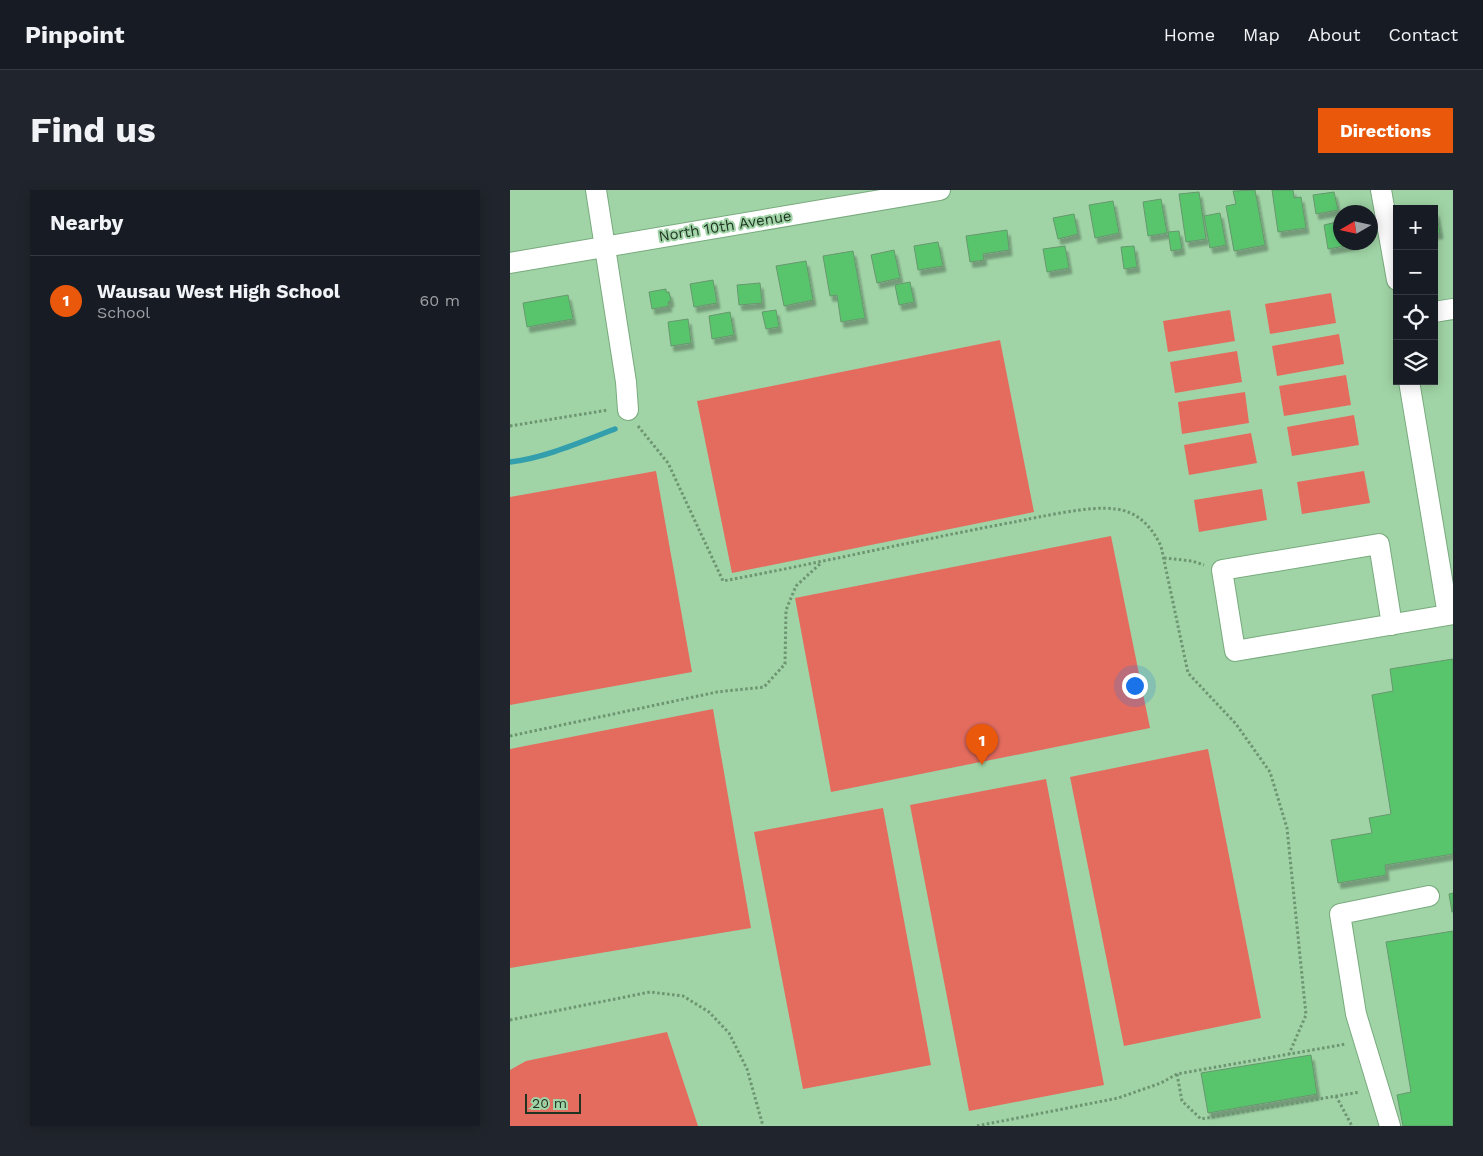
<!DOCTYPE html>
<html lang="en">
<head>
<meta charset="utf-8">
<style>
	:root { --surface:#171b24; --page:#20242c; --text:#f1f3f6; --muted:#9ea1a6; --line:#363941; --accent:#ea580c }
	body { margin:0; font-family:"Work Sans",sans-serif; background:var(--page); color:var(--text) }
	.controls { position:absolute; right:15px; top:15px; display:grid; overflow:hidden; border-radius:0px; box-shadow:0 2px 12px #0003 }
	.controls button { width:45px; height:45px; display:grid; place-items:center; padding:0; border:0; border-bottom:1px solid var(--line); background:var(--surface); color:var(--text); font:25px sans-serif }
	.compass { position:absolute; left:823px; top:15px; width:45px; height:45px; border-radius:50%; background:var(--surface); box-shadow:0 2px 12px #0003; rotate:261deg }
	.scale { position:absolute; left:15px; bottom:12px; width:56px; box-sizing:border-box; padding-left:5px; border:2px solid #1e3321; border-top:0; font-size:14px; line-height:18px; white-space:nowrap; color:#1e3321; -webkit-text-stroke:4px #a0d4a6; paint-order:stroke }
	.you { position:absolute; left:624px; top:495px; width:18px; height:18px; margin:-12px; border:4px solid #fff; border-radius:50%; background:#1a73e8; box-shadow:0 0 0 8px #1a73e833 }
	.badge { display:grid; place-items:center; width:32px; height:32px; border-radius:50%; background:var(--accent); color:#fff; font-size:16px; font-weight:700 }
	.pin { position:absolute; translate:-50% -41px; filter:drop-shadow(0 1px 2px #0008) }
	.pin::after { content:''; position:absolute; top:26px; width:18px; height:15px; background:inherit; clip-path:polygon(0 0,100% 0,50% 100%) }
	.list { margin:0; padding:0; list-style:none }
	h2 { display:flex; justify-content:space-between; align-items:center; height:65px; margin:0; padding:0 20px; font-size:21px }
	h2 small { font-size:16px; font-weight:400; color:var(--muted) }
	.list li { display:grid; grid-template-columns:32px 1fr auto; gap:15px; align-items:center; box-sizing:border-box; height:90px; padding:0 20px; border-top:1px solid var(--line) }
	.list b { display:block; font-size:19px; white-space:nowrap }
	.list p { margin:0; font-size:16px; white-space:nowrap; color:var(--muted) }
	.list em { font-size:16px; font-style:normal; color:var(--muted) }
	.icon { flex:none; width:28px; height:28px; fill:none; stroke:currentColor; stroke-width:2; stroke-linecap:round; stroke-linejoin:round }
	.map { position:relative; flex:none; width:943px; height:936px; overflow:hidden; border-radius:0px }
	header { display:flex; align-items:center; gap:30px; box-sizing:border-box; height:70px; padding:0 25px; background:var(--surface); border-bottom:1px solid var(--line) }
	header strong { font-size:24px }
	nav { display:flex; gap:28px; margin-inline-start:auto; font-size:18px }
	.intro { display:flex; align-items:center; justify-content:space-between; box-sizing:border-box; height:120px; padding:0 30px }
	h1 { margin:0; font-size:35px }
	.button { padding:12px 22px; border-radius:0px; background:var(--accent); color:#fff; font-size:18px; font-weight:700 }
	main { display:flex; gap:30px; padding:0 30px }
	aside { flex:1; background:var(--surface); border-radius:0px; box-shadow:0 2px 12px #0003 }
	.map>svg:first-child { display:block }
</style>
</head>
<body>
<header>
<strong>Pinpoint</strong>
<nav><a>Home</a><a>Map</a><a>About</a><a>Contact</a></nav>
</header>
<div class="intro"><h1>Find us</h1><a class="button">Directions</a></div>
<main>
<aside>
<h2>Nearby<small></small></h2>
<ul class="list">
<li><span class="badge">1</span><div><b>Wausau West High School</b><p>School</p></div><em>60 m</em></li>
</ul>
</aside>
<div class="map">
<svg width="943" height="936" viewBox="0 0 943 936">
	<defs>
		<filter id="shadow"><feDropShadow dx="3" dy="5.5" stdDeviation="1" flood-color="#0004"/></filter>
	</defs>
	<rect width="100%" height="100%" fill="#a0d4a6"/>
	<path fill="#e36c5f" d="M821 103 826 133 760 144 755 114Z
		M720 120 725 151 658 162 653 131Z
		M829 144 834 174 767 186 762 156Z
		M490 150 524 322 222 383 187 211Z
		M727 161 732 192 665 203 660 172Z
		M836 185 841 215 774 226 769 196Z
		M735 202 739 233 672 244 668 212Z
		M844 225 849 255 782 266 777 237Z
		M741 243 747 273 679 285 674 255Z
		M146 281 182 482 0 515V307Z
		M854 281 860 313 792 324 787 292Z
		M752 299 757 330 689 342 684 310Z
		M601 346 640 538 321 602 285 408Z
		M203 519 241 738 0 778V559Z
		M698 559 751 828 614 856 560 587Z
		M536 589 594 895 459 921 400 615Z
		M373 618 421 875 293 899 244 642Z
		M157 842 188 936H0V880L16 871Z"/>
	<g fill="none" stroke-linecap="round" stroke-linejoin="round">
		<path stroke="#339fad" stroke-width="5.5" d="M0 272C35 268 73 251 105 239"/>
	</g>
	<path fill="#58c56d" stroke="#66986d" filter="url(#shadow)" d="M745 0 755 55 724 61 716 16 726 14 723 1Z
		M762 0H783L784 8 791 7 796 38 768 42Z
		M689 2 696 49 676 52 669 4Z
		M824 2 828 20 806 24 803 5Z
		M651 9 657 43 638 46 633 12Z
		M603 11 609 43 585 48 579 15Z
		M926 21 930 43 924 44V22Z
		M710 23 716 55 700 58 694 26Z
		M564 24 568 44 548 49 543 28Z
		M831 31V52H846V54L818 59 814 35Z
		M497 40 499 60 473 64 474 70 460 72 456 46Z
		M669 41 672 59 661 61 658 42Z
		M428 52 433 76 408 80 404 56Z
		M555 56 559 78 537 82 533 59Z
		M624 56 627 77 614 79 611 57Z
		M384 60 390 88 367 93 361 65Z
		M343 61 355 128 331 132 327 105 320 106 313 66Z
		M296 71 303 110 274 116 266 76Z
		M203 90 207 113 184 117 180 94Z
		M400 92 404 112 389 115 385 95Z
		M250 93 252 113 229 115 227 95Z
		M156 99V102H159L161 111 158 112 159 116 142 119 139 102Z
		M58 105 63 129 17 137 13 113Z
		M266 120 269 137 256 139 252 122Z
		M220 122 224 145 202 149 199 126Z
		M178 129 181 153 161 156 158 132Z
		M943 469V664L875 675 876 685 828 693 821 650 862 643 859 628 881 624 862 505 883 501 880 479Z
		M943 703V722H942L939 704Z
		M943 741V936H893L887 905 901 902 876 752Z
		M801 865 807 904 698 923 691 883Z"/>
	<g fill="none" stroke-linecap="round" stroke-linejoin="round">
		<g stroke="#78aa7e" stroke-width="22">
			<path id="minor" d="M86 0 116 192 118 220
				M871 0 887 90
				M0 73 430 0
				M924 122 943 119
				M899 191 938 425
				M882 435 869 354 712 380 725 461 943 424
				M880 936 846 824 830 724 919 706"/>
		</g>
		<path stroke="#6d9572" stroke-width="3" stroke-dasharray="2.5 2.5" stroke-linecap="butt" d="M0 236 98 220
			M128 236 158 273 213 391C310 373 407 350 504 332 530 327 581 315 606 319 628 322 641 336 651 356L678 483 726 534 760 582 777 638 796 825 779 864
			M654 368 682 371 694 375
			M0 546 207 502 254 497 275 474 276 420 286 396 311 373
			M0 830 140 802 173 806 199 822 219 843 237 879 253 936
			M667 884 672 911 691 929 850 902
			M826 906 842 936
			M467 936 608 908 651 893 667 884 836 854"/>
		<use href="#minor" stroke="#fff" stroke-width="20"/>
	</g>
	<g text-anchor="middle" stroke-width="4" stroke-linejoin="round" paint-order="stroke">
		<g font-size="15" fill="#1e3321" stroke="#a0d4a6">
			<text transform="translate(215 36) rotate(-9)" y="5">North 10th Avenue</text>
		</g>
	</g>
</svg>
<div class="controls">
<button>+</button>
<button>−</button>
<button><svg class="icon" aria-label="locate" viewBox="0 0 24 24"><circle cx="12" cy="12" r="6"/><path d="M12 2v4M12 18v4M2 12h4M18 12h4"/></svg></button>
<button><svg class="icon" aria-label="layers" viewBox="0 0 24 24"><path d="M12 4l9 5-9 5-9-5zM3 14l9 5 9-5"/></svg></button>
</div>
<svg class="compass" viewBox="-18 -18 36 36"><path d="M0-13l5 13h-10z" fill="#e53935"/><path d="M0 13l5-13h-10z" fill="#9ea1a6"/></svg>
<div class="scale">20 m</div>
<div class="you"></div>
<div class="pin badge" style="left:472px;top:575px">1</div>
</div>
</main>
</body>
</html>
